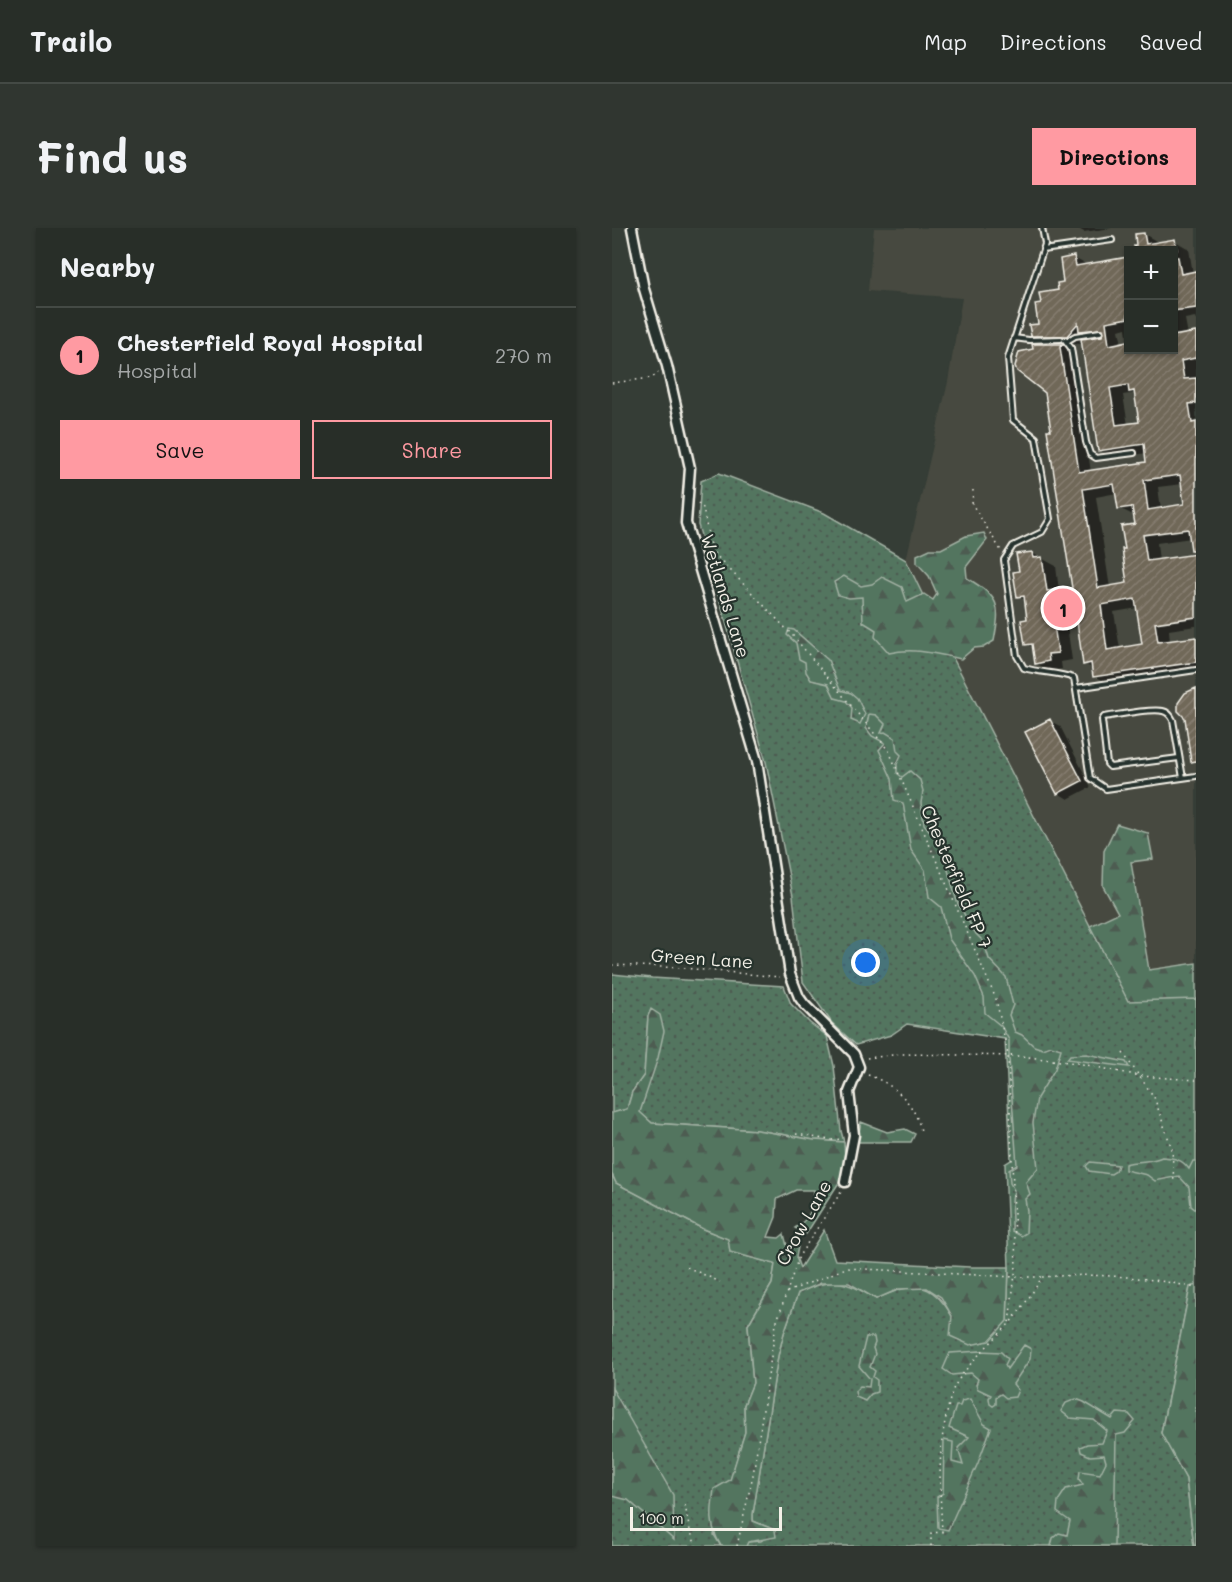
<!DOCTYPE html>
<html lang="en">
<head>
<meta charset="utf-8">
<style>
	:root { --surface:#282e28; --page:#303630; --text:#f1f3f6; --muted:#a5a8a8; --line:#444a45; --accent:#ff9aa2 }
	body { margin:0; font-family:Mali,sans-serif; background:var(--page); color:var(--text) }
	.controls { position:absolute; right:18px; top:18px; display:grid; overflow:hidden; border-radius:0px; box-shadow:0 2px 4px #0004 }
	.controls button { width:54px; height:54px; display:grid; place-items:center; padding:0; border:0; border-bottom:2px solid var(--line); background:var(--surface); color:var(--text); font:30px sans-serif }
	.scale { position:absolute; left:18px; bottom:15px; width:152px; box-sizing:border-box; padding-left:6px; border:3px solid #f4f1e8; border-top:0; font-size:16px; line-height:21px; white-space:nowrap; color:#f4f1e8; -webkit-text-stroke:4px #26332d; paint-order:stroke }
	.you { position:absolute; left:254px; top:735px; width:21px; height:21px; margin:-15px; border:4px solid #fff; border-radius:50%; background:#1a73e8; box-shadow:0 0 0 9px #1a73e833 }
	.badge { display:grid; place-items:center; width:39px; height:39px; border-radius:50%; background:var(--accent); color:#111; font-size:20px; font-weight:700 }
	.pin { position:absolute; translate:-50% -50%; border:3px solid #fff; box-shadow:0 2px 6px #0006 }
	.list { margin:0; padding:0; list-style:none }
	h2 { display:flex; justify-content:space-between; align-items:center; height:78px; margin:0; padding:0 24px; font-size:26px }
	h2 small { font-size:20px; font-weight:400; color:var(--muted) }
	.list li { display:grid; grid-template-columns:39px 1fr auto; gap:18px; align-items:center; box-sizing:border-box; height:96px; padding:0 24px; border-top:2px solid var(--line) }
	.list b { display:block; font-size:22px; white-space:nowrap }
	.list p { margin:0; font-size:20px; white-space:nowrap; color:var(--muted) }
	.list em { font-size:20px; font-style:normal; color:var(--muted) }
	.actions { display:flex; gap:12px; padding:18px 24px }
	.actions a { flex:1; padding:14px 0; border:2px solid var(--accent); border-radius:0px; text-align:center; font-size:21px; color:var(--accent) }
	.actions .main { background:var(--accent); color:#111 }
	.map { position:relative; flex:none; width:584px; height:1318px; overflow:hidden; border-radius:0px }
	header { display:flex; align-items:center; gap:36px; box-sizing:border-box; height:84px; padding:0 30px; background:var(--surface); border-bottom:2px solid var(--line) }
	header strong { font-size:28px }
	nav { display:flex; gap:33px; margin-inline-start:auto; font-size:21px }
	.intro { display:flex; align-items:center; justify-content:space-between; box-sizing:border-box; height:144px; padding:0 36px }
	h1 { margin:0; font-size:42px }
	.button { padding:15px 27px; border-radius:0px; background:var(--accent); color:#111; font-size:21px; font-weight:700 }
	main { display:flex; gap:36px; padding:0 36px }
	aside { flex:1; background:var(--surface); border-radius:0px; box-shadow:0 2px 4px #0004 }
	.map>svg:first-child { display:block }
</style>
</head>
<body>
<header>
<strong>Trailo</strong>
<nav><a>Map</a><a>Directions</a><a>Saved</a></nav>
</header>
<div class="intro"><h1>Find us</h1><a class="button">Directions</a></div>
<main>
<aside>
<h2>Nearby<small></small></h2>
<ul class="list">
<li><span class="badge">1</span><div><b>Chesterfield Royal Hospital</b><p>Hospital</p></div><em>270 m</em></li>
</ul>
<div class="actions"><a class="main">Save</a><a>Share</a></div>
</aside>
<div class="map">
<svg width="584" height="1318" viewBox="0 0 584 1318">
	<defs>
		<pattern id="grass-dots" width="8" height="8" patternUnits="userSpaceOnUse" patternTransform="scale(1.5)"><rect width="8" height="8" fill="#52745f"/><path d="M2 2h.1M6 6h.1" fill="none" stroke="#4d5c51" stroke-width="1.8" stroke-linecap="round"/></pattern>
		<pattern id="forest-firs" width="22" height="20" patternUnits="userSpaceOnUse" patternTransform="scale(1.5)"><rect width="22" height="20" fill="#52745f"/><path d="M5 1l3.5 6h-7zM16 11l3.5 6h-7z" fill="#4d5c51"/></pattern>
		<pattern id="building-hatch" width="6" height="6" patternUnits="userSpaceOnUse" patternTransform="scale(1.5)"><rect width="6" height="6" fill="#706758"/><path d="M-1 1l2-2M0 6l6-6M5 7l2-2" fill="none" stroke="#857d70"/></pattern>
	</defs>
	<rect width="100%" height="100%" fill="#353d36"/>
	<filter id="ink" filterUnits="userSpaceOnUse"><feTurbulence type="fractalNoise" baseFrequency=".0167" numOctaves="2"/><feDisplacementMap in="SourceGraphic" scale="12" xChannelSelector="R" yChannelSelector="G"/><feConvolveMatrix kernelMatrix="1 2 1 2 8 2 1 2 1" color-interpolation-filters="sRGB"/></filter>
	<g filter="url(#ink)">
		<path fill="#474a40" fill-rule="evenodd" d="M262 0H584V735L537 742 519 634 536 605 505 596 506 685 478 698 340 428 294 332 336 154 350 70 256 63ZM516 22H562V122H516Z"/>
		<path fill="url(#grass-dots)" stroke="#a3b2a4" stroke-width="1.5" d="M107 245 212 285 294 332 340 428 516 772 584 771V1057L578 1059 549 1205 574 1251 582 1318H134L135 1314 149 1313 163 1302 141 1293V1286L166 1128 172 1105 186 1065C222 1048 231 1052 264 1071 301 1055 318 1050 340 1088L395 1092 397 1039 393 936 399 932 393 811 295 796 279 807 244 817 220 795 191 754 181 668 154 534 86 297 89 253Z
			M0 746 40 750 172 758 179 776 198 795 215 808 222 838 229 903 232 914 202 912 145 902 40 895 28 885 40 782 36 788 32 847 20 864 15 881 0 885Z
			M0 946 4 955 91 1001 117 1011 118 1024 163 1036 160 1056 136 1097 141 1155 132 1177 133 1204 102 1307 109 1318H0Z"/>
		<path fill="url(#forest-firs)" stroke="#a3b2a4" stroke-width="1.5" d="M372 305 375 312 354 339 355 350C388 370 389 376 382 413L372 419 362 420 349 431C324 426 303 419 277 425L263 409 264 402 251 394 250 369 237 370 226 367 222 354 232 348 249 358 260 356 270 349 290 359 295 374 312 366 321 372 325 366 317 348 305 335V327L318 321H329L354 308Z
			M177 401 182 402 216 432 228 462 239 465 245 470 253 486 248 496 239 492 240 480 234 473 223 470 216 456 199 452 194 444 193 434 187 431 184 415 175 407Z
			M257 486 264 487 273 496 269 505 273 504 283 510 285 523 289 527 285 536V545L290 549 298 543 308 552 311 563 309 575 312 596 329 617 345 674 364 706 372 714 377 731 394 749 401 777 397 787 403 804 410 807 422 818 431 821 439 818 449 821 443 841 425 870 421 895 426 940 414 954 418 966 413 971 415 983 414 1005 409 1008 400 1003C401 986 397 981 402 962L398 955 397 942 405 937 397 831V812L389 798 373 785 372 769 363 748 337 711 329 679 317 669 313 642 299 622 291 575 282 572 280 551 267 522 273 515 260 508 254 500Z
			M505 596 536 605 541 631 519 634 537 742 584 735V771L516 773 478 698 506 685 491 658 492 623Z
			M39 781 48 787 52 803 46 830 28 884 40 895 145 902 202 912 232 914 233 930 228 953 194 1006 183 1000C198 991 202 979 202 962H184L165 971 164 989 156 1009 167 1010 172 1006 175 1018 186 1019 184 1029 188 1040 212 1002 223 1032 358 1039H397L395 1093 377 1113 358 1117 338 1108 340 1088 329 1069 315 1060 287 1061 264 1071 237 1055H209L186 1065 172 1105 166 1128 141 1286V1293L163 1302 164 1309 136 1314 134 1318H109C97 1299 99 1283 102 1261L118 1252 133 1204 132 1177 141 1155 136 1097 160 1056 163 1036 118 1024 116 1011 91 1001 4 955 0 946V885L15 881 20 864 32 847 36 788Z
			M475 826 514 834 517 839 455 831 458 827Z
			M249 894 275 904 293 901 303 906 299 914H245Z
			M550 929C562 930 570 931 577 941L581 933H584V982L579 978 577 959 567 948 543 953 535 947 513 942V936C526 932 537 935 550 929Z
			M478 934 506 937 504 943 499 946 477 943 474 938Z
			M584 1057V1318H582L574 1251 549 1205 578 1059Z
			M254 1109H262L263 1115 261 1120 263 1126 258 1139 263 1143 261 1149 265 1152V1164L259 1166 253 1173 244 1169 243 1163 248 1158 257 1159 258 1151 247 1138Z
			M412 1117 419 1121 418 1131 401 1156 406 1162 403 1169 394 1170 389 1166 384 1169V1176L381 1178 378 1176 377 1170 379 1167 366 1161 364 1157 366 1151 359 1145 340 1147 331 1141 338 1125 368 1123 389 1124 396 1131 393 1137 395 1141Z
			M0 1160 61 1267 62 1312 16 1272 0 1268Z
			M358 1171 372 1196 379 1200 366 1235 336 1302 326 1300 325 1269 331 1265 332 1212 341 1214 340 1234 351 1237 346 1220 357 1209 337 1200 344 1178H348L350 1173Z
			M464 1171 472 1174 500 1191 505 1185 517 1186 523 1193 513 1205 504 1207 502 1318H439L441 1310 447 1305 455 1307 458 1293 445 1284 446 1273 454 1261 471 1257 467 1251 468 1243 488 1246 494 1234 492 1227 478 1228 469 1224 468 1219 475 1216 490 1215 495 1203 482 1192 458 1190 449 1183 454 1175Z"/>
		<path fill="#0007" fill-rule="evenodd" d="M465 0H500L472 4Z
			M532 6 546 14 563 13 577 21 581 46 584 45V93L583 89 573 91 576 107 584 105V398L557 402 558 414 584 410V443L497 456 483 448 481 441 473 436 467 395 455 397 460 432 449 434 450 441 438 443 424 435 422 420 414 416 417 392 414 373 406 368 409 344 420 325 444 338 447 363 461 361 435 164 423 122 439 117 420 107 428 97 430 76 448 63 453 55 462 30 475 37 516 31V122H562V22H527L524 8ZM514 100 516 115 510 116 507 102ZM477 107 483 110 472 112ZM447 115 471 116 488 222 502 230 535 225 536 235 479 244 461 127 463 125ZM524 165 528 195 516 197 511 167ZM571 256 574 278 549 281 546 259ZM505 265 507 280 523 288 524 297 514 322 517 357 498 360 484 269ZM579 310 582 328 547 333 545 315ZM526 380 532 418 508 421 502 384Z
			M438 493 448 498 479 559 456 571 446 565Z"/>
		<path fill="url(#building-hatch)" stroke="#f4f1e8" stroke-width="1.5" fill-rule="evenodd" d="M532 5 534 16 563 11 565 22H523L522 18H524L523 6Z
			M462 28 464 38 516 29V90L494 94 497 117 516 113V122H561V108L584 104V130L569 133 572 151 584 150V175L577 176 580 195 584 194V322H579L576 301 531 307 535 333 584 326V389L543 395 546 414 584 409V434L481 449 479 435 471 437 464 386 441 389 446 425 436 426 437 433 423 436 420 416 413 417 409 392 415 391 412 368 405 369 401 344 407 343 404 326 420 324 421 330 430 329 435 363 460 360 435 202H439L433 165 405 143 403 138 407 124 421 121 420 116H451L448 119 467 244 534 234 532 216 486 223 469 111 490 108 492 104 491 101 467 103 466 95 455 108H419L417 97 426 96 423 76 429 75 427 65 446 62 445 55 451 54 448 31ZM516 157 517 164 522 163 527 194 504 197 498 160ZM568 247 572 276 536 282 532 252ZM502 256 506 281 520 279 523 296 509 298 513 321H510L515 355 486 360 471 261ZM523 371 530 416 495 422 489 377Z
			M561 29H566L569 46 584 43V80L561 83Z
			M584 460V533L579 534 573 490 566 483V475L573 465Z
			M438 491 470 553 445 566 413 504Z"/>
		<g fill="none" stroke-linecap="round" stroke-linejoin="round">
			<g stroke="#f4f1e8" stroke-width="8">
				<path id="lane" d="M430 0 433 16 396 130 401 192 424 210 438 291 430 304 401 318 392 332 405 428 412 440C429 445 445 444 462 450L478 550 494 561 584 548
					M431 22 500 12
					M402 110 417 112 449 111
					M453 112 459 120 474 214 478 226 484 230 522 225
					M455 113 463 108 488 104
					M464 460 584 442
					M567 530 498 539 495 536 490 492 492 489C507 487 538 480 551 483 556 484 559 488 561 492L571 550"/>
			</g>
			<g stroke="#f4f1e8" stroke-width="13">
				<path id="street" d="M20 0 32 61 55 138 78 240 74 295 145 533 178 746 187 769 192 776 242 826 247 839 237 864 242 907 233 954"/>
			</g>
			<path stroke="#f4f1e8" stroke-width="1.5" stroke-dasharray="1.5 4.5" stroke-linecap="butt" d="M0 155 40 150 47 144
				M361 262 360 276 390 324
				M86 275 91 280 99 322 182 409 277 523 384 771 396 827 404 1038 397 1095
				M0 737 71 740 168 749
				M511 825 542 869 560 921 562 956
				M255 830 290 826 408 828 465 835 528 848 584 852
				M256 847C282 856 303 875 309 903
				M184 906 218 912 231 911
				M75 1039 108 1054
				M175 1064 234 1040 403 1049H429
				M73 1277 77 1299 84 1318
				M125 1318 141 1247 164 1096 187 1028 229 964
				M319 1318V1305L330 1304C328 1263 325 1221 336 1181 337 1174 339 1166 342 1159 356 1135 377 1117 396 1097 409 1082 420 1066 430 1049 483 1045 533 1048 584 1060"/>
			<use href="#lane" stroke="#26332d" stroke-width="4"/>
			<use href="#street" stroke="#26332d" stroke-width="8"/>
		</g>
	</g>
	<g text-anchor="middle" stroke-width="4.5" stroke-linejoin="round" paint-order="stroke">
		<g font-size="18" fill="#f4f1e8" stroke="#26332d">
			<text transform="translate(113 368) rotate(73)" y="6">Wetlands Lane</text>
			<text transform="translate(344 649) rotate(67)" y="6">Chesterfield FP 7</text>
			<text transform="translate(90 731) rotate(4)" y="6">Green Lane</text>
			<text transform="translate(192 995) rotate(-61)" y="6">Crow Lane</text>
		</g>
	</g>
</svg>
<div class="controls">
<button>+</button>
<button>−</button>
</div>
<div class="scale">100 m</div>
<div class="you"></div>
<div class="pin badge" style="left:451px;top:380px">1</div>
</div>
</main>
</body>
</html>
